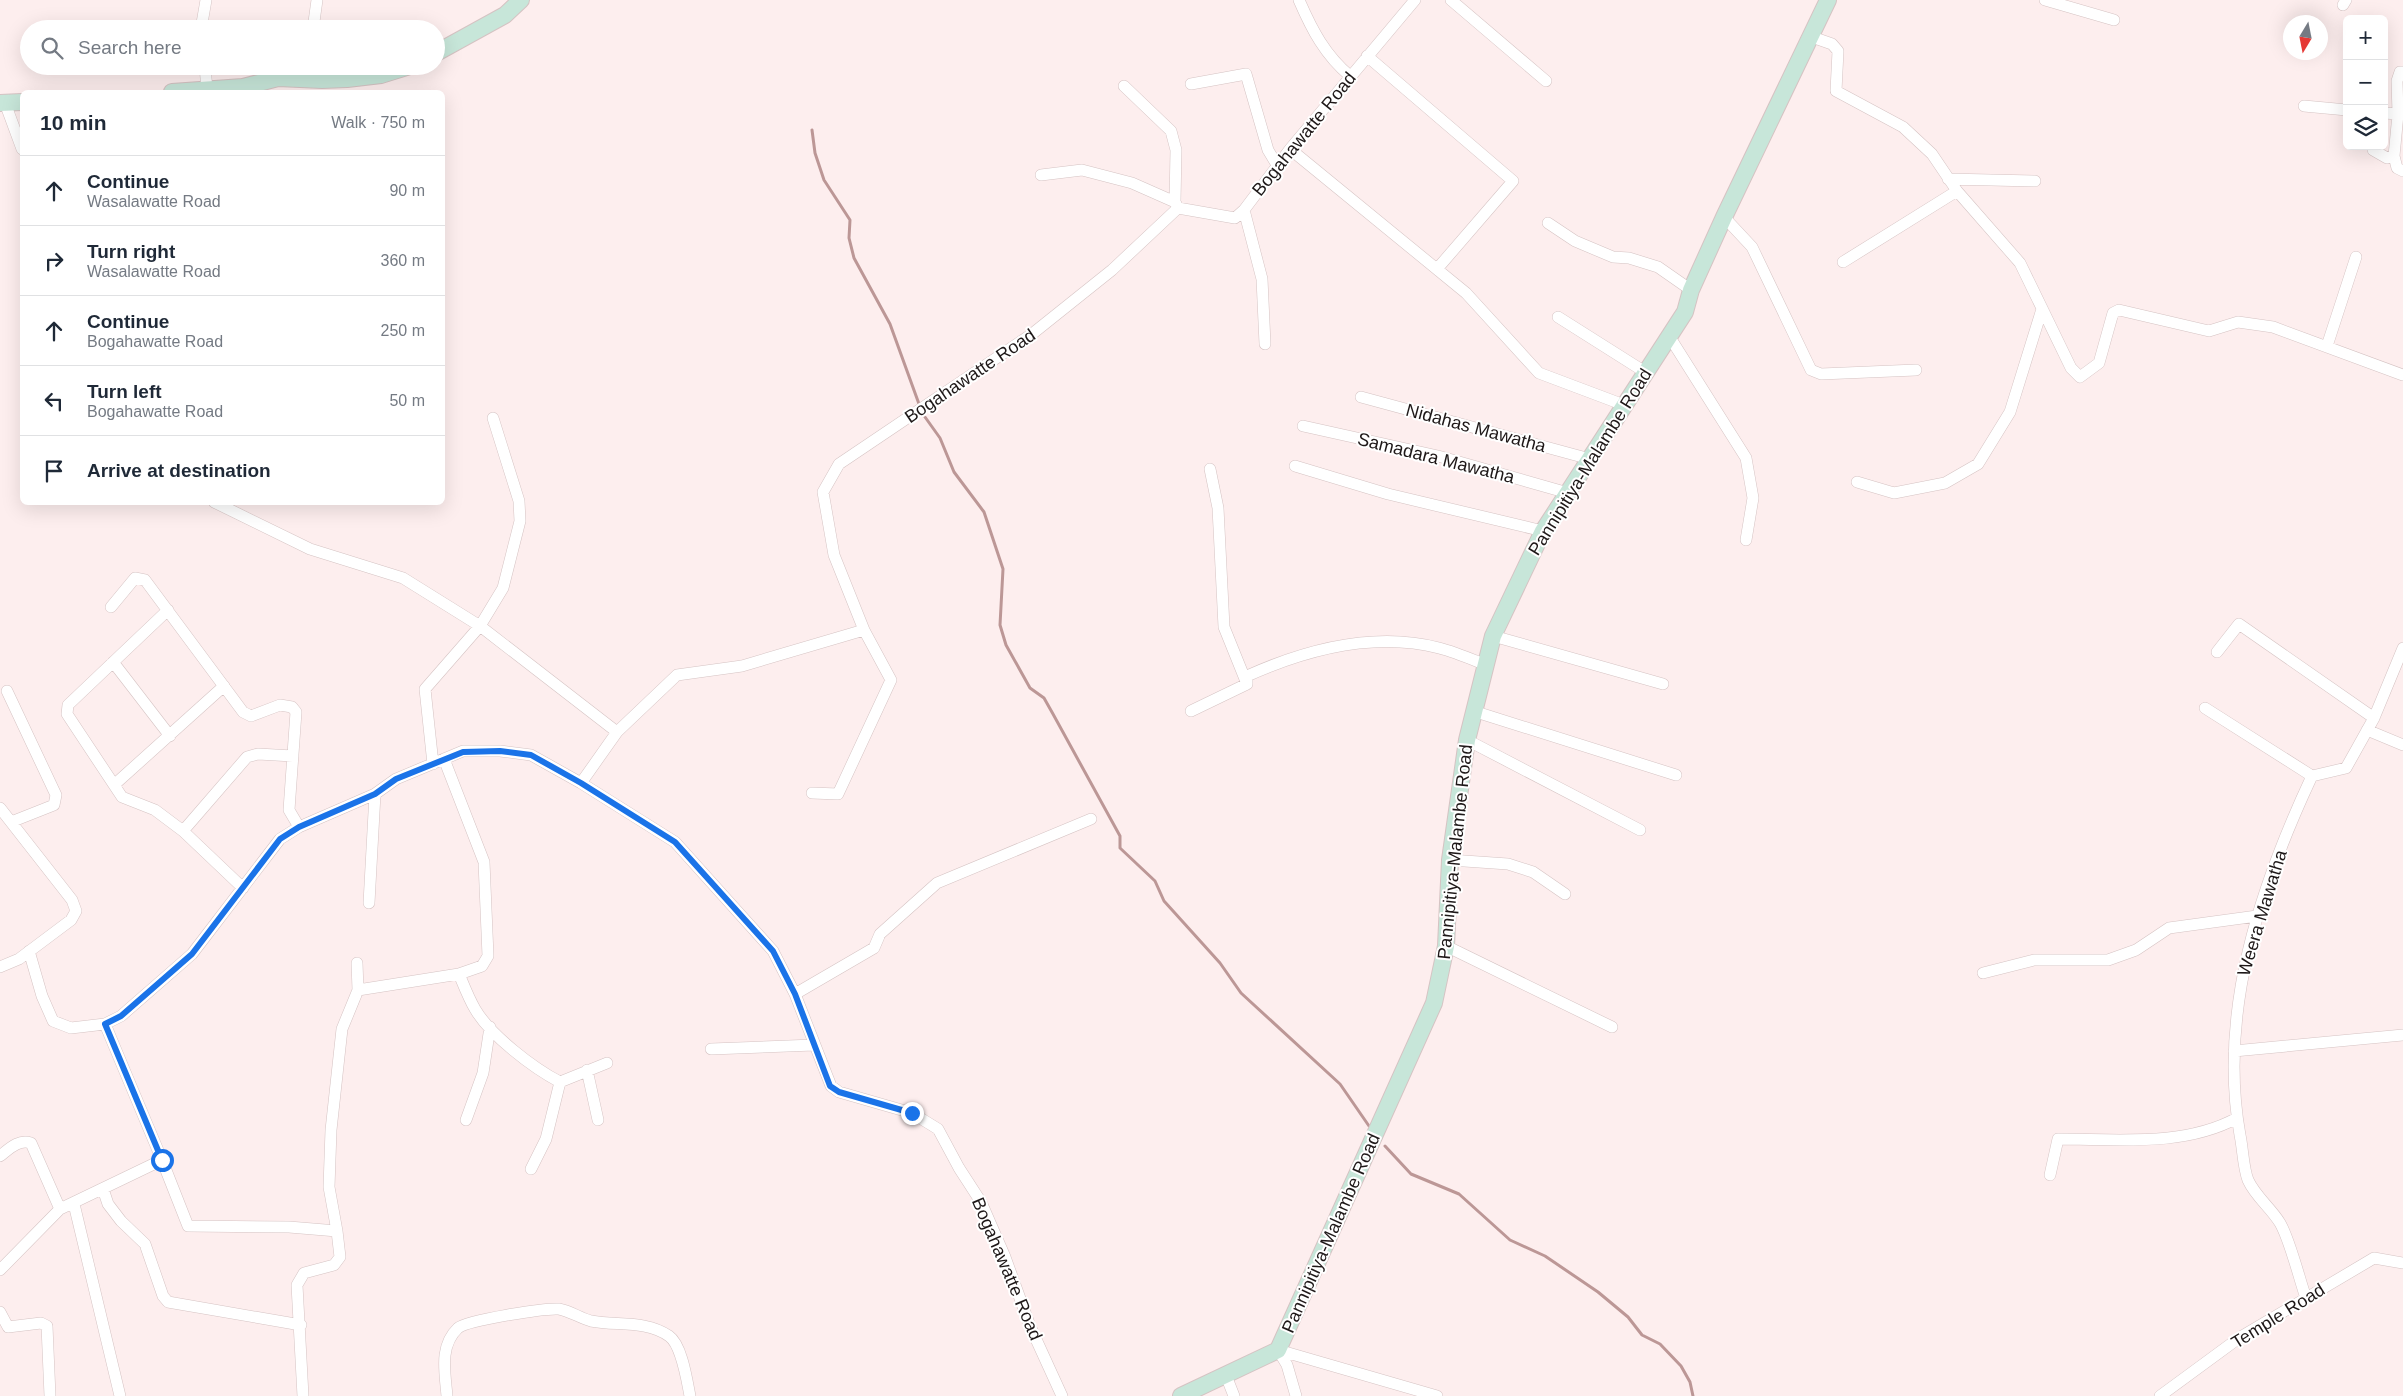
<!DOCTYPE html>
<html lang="en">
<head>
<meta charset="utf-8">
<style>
	:root { --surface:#fff; --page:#f2f2f3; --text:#1f2937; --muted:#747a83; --line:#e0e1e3 }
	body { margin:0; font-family:Arial,sans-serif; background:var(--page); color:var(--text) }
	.controls { position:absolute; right:15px; top:15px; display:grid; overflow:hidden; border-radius:8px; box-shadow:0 5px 20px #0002 }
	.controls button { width:45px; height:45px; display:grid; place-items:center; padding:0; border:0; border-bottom:1px solid var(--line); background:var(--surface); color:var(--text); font:25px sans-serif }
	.compass { position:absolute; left:2283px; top:15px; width:45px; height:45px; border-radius:50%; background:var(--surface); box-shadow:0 5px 20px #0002; rotate:190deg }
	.stop { position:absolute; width:15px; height:15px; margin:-11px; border:4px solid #1a73e8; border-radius:50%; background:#fff }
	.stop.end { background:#1a73e8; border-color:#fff; box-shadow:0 1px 5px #0008 }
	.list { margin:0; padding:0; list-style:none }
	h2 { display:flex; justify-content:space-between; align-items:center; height:65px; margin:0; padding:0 20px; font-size:21px }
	h2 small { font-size:16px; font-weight:400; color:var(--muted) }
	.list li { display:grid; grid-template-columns:32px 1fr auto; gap:15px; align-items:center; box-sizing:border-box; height:70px; padding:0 20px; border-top:1px solid var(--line) }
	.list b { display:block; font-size:19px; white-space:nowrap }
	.list p { margin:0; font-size:16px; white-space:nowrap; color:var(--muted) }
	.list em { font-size:16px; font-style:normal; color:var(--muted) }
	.icon { flex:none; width:28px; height:28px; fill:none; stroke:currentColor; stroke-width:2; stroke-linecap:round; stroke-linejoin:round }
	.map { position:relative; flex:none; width:2403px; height:1396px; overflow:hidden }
	.search { position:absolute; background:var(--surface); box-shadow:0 5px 20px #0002; left:20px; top:20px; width:425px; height:55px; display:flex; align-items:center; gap:12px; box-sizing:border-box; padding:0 18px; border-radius:28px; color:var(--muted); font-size:19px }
	.panel { position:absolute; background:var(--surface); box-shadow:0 5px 20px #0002; left:20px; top:90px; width:425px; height:415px; border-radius:8px }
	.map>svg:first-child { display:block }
</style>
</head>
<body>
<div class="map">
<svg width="2403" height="1396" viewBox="0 0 2403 1396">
	<rect width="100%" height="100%" fill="#fdeeee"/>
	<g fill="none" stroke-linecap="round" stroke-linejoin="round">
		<path stroke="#bc9796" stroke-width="3" d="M812 130 815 153 824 180 850 220 849 238 854 258 890 324 919 404
			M925 417 940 438 954 472 984 512 1003 569 1000 625 1006 645 1030 688 1044 698 1053 714 1120 836V848L1155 881 1164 901 1220 963 1241 993 1340 1084 1369 1126
			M1385 1146 1411 1174 1459 1194 1510 1240 1545 1256 1598 1292 1628 1317 1642 1335 1660 1344 1681 1366 1690 1382 1693 1396"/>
		<g stroke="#d5c3c3" stroke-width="12">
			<path id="street" d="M1299 0C1312 30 1325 55 1350 76
				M1451 0 1546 81
				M2045 0 2114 20
				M2343 5 2346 0
				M201 29 206 0
				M313 29 317 0
				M1812 37 1832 44 1838 51 1836 91 1903 127 1932 154 1957 191 2020 263 2071 368 2080 377 2099 363 2113 313 2119 310 2209 331 2238 322 2273 327 2403 375
				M1367 56 1513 181 1437 269
				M205 66 207 90
				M320 66 322 80
				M1191 84 1246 74 1268 150 1277 165
				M1124 86 1171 131 1176 150 1175 202
				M5 103 22 149
				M2304 106 2347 110
				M2384 113 2398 114 2397 81 2400 72H2403
				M2398 114 2394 156 2397 168 2403 171
				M1290 149 1466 293 1539 373 1624 405
				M2373 150 2387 158 2394 156
				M1041 175 1082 170 1132 183 1175 202 1178 208
				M1948 179 2035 181
				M1244 210 1262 279 1265 344
				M1724 217 1752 247 1811 370 1821 374 1916 370
				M1548 223 1575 241 1613 257 1629 258 1658 267 1691 290
				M1843 262 1957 191
				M1558 317 1645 372
				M1669 336 1746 458 1753 498 1746 540
				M2327 346 2356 257
				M1361 397 1590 459
				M1303 426 1438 456 1568 493
				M1295 466 1388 494 1543 531
				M1210 469 1218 508 1224 627 1247 684
				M1857 482 1894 493 1945 483 1978 464 2010 412 2042 309
				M214 502 310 549 403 578 480 626 617 732
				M111 607 135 578 145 580 243 712 251 716 280 705 292 707 296 712 289 810 299 827
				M168 610 68 705 67 714 122 797 155 810 183 831 243 888
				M1493 636 1663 684
				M2217 652 2239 624 2374 718
				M113 662 170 736
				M7 691 56 795 54 805 11 822
				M2205 708 2312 776
				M1191 711 1247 684V676C1307 649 1374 631 1439 648 1455 652 1471 659 1486 665
				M1473 711 1676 775
				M2367 730 2403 745
				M1467 740 1640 830
				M433 764 425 689 480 626 503 588 520 521 519 501 493 418
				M581 783 675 842 773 951 795 994 831 1086 839 1092 912 1113 938 1129 959 1168 981 1202 1005 1257 1030 1326 1062 1396
				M114 785 224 686
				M812 793 838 794 891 680 864 630
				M0 808 72 900 76 911 71 920 19 959 0 967
				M183 831 247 757 258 754 293 756
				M1450 860 1508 864 1533 872 1565 894
				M369 903 375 794
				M1446 946 1612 1027
				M29 951 42 996 53 1021 71 1028 105 1024
				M1983 973 2034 960H2108L2136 950 2169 928 2257 916
				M459 974C464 986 469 999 475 1009 490 1035 533 1068 560 1082L607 1063
				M358 990 459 974 482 966 488 956 484 862 444 759
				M795 994 874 948 880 934 937 883 1091 819
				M711 1049 814 1045
				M2234 1051 2403 1035
				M587 1070 598 1120
				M466 1120 483 1073 490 1027
				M0 1156C9 1149 18 1139 31 1143L60 1209
				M162 1160 188 1226 289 1227 337 1231 329 1187 331 1130 342 1029 358 990 357 963
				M531 1169 546 1139 560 1082
				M2050 1175 2058 1139C2117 1139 2184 1147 2237 1118
				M103 1189 108 1204 121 1221 145 1244 163 1296 168 1302 301 1325
				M74 1204 120 1396
				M0 1270 60 1209 162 1160 105 1024 121 1016 192 954 280 839 299 827 375 794 396 779 463 751H500L531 755 581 783 617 732 677 675 742 666 864 630 834 555 823 492 839 464 1032 334 1112 270 1178 208 1235 218 1244 210 1290 149 1415 0
				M2306 1298C2299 1278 2290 1240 2280 1223 2271 1208 2255 1196 2248 1180 2243 1167 2243 1149 2240 1135 2218 1012 2260 887 2312 776L2346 768 2374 718 2403 648
				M0 1312 8 1327 41 1323 47 1326 50 1396
				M1278 1350 1437 1396
				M1278 1350 1287 1365 1296 1396
				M1225 1373 1234 1396
				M303 1396 297 1285 304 1273 334 1265 340 1257 337 1231
				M447 1396C445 1372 439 1346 458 1328 468 1320 545 1308 559 1309 570 1311 580 1318 591 1321 617 1326 646 1320 669 1336 682 1345 687 1381 690 1396
				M2160 1396 2239 1338 2374 1258 2403 1263"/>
		</g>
		<g stroke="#d5c3c3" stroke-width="18">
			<path id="secondary" d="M436 53 505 15 521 0
				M172 92 243 87 278 78 322 80 347 79 381 75 410 66
				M0 103 22 102
				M1181 1396 1278 1350 1434 1003 1446 946 1450 860 1467 740 1493 636 1543 531 1685 312 1691 290 1724 217 1828 0"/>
		</g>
		<use href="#street" stroke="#fff" stroke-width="11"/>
		<use href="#secondary" stroke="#c7e6d9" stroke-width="16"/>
	</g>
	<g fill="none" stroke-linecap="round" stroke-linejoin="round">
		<path stroke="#1a73e8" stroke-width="6" d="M162 1160 105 1024 121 1016 192 954 280 839 299 827 375 794 396 779 463 752 500 751 531 755 581 783 675 842 773 951 795 994 830 1086 839 1092 912 1113"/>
	</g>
	<g text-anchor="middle" stroke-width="4" stroke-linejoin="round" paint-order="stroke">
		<g font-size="18" fill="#1e1818" stroke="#fff">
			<text transform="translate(1304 134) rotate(-51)" y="6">Bogahawatte Road</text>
			<text transform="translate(970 376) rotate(-34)" y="6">Bogahawatte Road</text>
			<text transform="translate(1476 428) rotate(15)" y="6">Nidahas Mawatha</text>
			<text transform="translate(1436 458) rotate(14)" y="6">Samadara Mawatha</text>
			<text transform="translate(1590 462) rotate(-58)" y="6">Pannipitiya-Malambe Road</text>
			<text transform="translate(1455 852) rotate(-84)" y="6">Pannipitiya-Malambe Road</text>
			<text transform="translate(2262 913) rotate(-73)" y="6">Weera Mawatha</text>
			<text transform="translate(1331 1233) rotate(-66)" y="6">Pannipitiya-Malambe Road</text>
			<text transform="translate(1007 1269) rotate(67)" y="6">Bogahawatte Road</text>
			<text transform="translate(2278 1316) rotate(-32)" y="6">Temple Road</text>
		</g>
	</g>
</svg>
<div class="controls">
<button>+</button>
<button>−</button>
<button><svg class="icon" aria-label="layers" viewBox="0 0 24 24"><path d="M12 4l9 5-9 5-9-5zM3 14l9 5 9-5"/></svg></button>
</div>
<svg class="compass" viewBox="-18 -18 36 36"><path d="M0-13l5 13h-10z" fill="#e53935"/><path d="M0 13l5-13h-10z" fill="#747a83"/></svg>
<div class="stop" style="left:162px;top:1160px"></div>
<div class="stop end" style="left:912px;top:1113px"></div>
<div class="search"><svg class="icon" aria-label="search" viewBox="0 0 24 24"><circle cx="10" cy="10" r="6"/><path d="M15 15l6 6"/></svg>Search here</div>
<section class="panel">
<h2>10 min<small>Walk · 750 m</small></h2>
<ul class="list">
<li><svg class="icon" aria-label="ahead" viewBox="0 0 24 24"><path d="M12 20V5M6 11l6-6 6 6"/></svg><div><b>Continue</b><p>Wasalawatte Road</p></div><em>90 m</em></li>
<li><svg class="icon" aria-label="right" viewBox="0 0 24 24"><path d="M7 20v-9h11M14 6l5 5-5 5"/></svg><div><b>Turn right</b><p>Wasalawatte Road</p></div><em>360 m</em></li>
<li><svg class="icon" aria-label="ahead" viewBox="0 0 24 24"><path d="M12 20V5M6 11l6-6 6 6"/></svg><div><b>Continue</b><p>Bogahawatte Road</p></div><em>250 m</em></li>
<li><svg class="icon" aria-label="left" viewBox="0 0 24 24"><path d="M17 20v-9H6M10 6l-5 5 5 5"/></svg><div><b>Turn left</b><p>Bogahawatte Road</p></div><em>50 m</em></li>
<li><svg class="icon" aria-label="arrive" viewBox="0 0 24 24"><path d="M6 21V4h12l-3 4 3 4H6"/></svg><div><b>Arrive at destination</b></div></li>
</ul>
</section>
</div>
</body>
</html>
